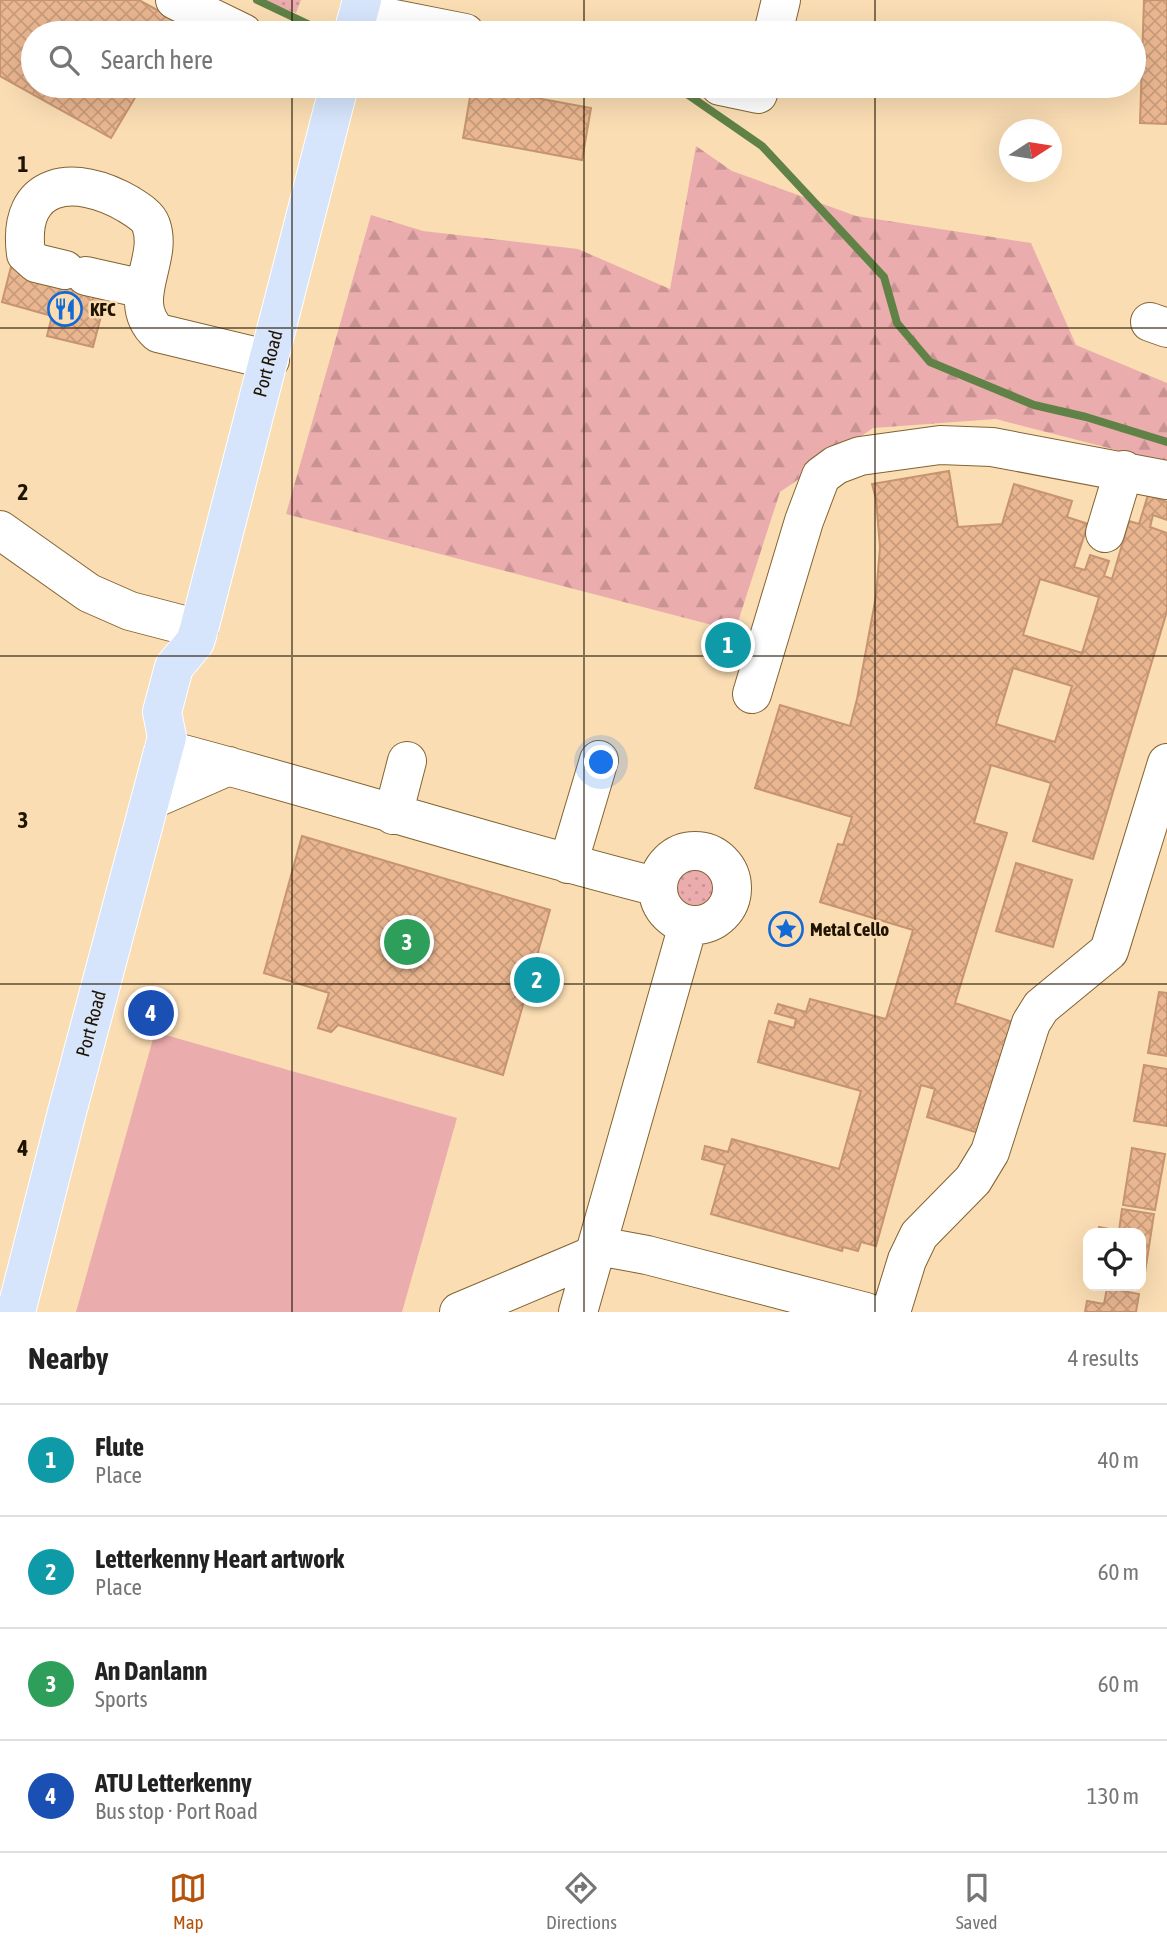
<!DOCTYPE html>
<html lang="en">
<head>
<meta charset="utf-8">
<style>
	:root { --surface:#fff; --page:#f2f2f2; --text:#222; --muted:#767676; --line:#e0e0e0; --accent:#b45309 }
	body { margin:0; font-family:"Asap Condensed",sans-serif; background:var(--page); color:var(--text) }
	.controls { position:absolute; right:21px; bottom:21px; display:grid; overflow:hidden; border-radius:14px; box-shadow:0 7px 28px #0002 }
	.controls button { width:63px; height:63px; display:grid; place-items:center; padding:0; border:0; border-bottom:2px solid var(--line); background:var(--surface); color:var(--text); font:35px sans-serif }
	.compass { position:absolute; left:999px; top:119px; width:63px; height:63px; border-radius:50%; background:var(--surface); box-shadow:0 7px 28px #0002; rotate:78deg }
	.you { position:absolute; left:602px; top:763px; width:24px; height:24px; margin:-18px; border:5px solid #fff; border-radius:50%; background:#1a73e8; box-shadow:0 0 0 10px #1a73e833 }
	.badge { display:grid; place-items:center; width:46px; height:46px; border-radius:50%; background:var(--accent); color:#fff; font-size:23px; font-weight:700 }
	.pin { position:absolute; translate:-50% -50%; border:4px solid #fff; box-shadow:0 2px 7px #0006 }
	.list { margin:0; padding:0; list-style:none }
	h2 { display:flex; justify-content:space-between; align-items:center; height:91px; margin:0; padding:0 28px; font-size:30px }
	h2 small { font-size:23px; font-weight:400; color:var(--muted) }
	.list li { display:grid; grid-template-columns:46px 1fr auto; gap:21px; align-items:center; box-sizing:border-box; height:112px; padding:0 28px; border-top:2px solid var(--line) }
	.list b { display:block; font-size:26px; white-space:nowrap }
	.list p { margin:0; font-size:23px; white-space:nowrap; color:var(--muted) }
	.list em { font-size:23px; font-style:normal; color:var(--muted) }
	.icon { flex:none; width:38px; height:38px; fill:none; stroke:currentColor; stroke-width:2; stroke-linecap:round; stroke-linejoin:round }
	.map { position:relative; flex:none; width:1167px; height:1312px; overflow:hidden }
	.search { position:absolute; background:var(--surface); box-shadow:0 7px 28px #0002; left:21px; right:21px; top:21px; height:77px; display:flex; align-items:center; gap:18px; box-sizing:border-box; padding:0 24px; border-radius:38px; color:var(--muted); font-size:26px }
	.sheet { height:539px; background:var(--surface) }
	nav { display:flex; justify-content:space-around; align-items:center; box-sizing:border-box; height:98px; border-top:2px solid var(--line); background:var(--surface); font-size:19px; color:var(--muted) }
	nav a { display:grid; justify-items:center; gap:4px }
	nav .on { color:var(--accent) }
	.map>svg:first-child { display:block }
</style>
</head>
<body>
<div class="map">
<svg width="1167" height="1312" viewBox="0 0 1167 1312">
	<defs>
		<pattern id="grass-dots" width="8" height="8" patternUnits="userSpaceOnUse" patternTransform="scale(1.75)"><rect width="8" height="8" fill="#ebacae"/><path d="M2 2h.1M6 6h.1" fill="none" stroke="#c99394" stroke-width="1.8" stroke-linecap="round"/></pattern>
		<pattern id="forest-firs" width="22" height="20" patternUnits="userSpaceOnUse" patternTransform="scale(1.75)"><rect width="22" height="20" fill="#ebacae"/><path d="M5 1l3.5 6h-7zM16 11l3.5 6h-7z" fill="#c99394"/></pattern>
		<pattern id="building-cross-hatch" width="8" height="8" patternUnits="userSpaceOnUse" patternTransform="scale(1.75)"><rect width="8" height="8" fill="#eab690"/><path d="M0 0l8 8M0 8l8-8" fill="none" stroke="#c89c7a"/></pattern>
	</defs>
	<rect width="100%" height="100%" fill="#faddb3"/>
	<path fill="url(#grass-dots)" d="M263 0H301L296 13Z
		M677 887a18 18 0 1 1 36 0a18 18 0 1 1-36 0Z"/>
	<path fill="url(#forest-firs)" d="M696 146 732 171 856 216 1031 243 1076 345 1167 383V463L996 419 873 428 780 492 735 631 286 514 371 215 423 231 578 249 670 289Z"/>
	<path fill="#ebacae" d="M155 1032 457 1118 402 1312H76Z"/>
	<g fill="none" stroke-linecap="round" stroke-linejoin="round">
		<path stroke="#608246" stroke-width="8" d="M257 0 312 26
			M644 86 684 92 762 146 884 277 897 323 930 362 1034 405 1086 417 1167 442"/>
	</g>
	<path fill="url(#building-cross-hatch)" stroke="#c79470" stroke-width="2" fill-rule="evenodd" d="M0 0H139L179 22 173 33H33V86H142L111 138 0 76Z
		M1144 0H1167V124L1140 123Z
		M472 86 591 108 582 160 463 138Z
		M12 263 109 285 93 347 47 336 52 316 2 302Z
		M949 471 958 527 1002 524 1014 484 1072 501 1067 517 1088 524 1074 567 1085 570 1090 555 1109 561 1104 576 1112 579 1129 521 1139 524 1148 495 1167 502V520L1153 515 1150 527 1167 533V611L1093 859 1033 841 1051 783 991 765 974 823 1007 833 955 1003 1022 1025 988 1136 927 1117 935 1089 921 1085 876 1246 861 1242 858 1251 843 1247 842 1251 711 1214 725 1165 702 1159 705 1146 728 1152 732 1139 839 1169 861 1091 758 1062 769 1021 794 1028 796 1019 775 1013 778 1004 806 1012 810 999 886 1019 913 930 820 902 838 844 843 845 852 817 755 788 780 705 850 726 857 699 876 596 880 547 876 499 872 484ZM1040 579 1099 597 1082 653 1023 635ZM1013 668 1072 686 1055 742 996 724Z
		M302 836 550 910 503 1075 338 1025 331 1032 318 1028 329 993 264 973Z
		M1016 863 1072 880 1053 947 996 931Z
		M1159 992 1167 993V1056L1148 1053Z
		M1144 1065 1167 1069V1126L1134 1121Z
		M1132 1148 1165 1154 1155 1210 1123 1205Z
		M1122 1209 1154 1214 1144 1279 1141 1278V1233H1098L1099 1227 1119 1231Z
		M1107 1288 1139 1294 1136 1312H1085L1087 1301 1104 1304Z"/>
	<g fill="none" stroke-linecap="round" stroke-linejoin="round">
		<g stroke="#836330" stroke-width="40">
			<path id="minor" d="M175 0 243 33
				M359 12 465 33
				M773 33 781 0
				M720 86 758 94 760 86
				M65 270 36 263 26 254C16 180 75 173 128 204 136 209 148 216 151 225 164 260 124 301 158 333L270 360
				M86 276 144 289
				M1150 322 1167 328
				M0 530 89 593 130 611 199 629
				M1105 533 1124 470
				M752 694 804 521 821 476 836 465 860 456 940 445 992 447 1167 480
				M164 749C329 792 492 845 658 887
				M151 800 229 766
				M393 815 407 761
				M658 888a37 37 0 1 1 74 0a37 37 0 1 1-74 0Z
				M568 864 599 760
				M598 1246 647 1255 866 1312
				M459 1312 594 1255
				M578 1312 688 925
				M891 1312 907 1260 919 1235 973 1180 990 1152 1031 1023 1041 1007 1109 951 1167 763"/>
		</g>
		<g stroke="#fff" stroke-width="40">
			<g id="major">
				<path d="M353 33 362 0"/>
				<path id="s1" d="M16 1312 67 1112 167 737 162 712 174 667 195 642 199 629 339 86"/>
			</g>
		</g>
		<use href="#minor" stroke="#fff" stroke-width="38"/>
		<use href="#major" stroke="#d6e5fb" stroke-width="38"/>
	</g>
	<path fill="none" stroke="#201401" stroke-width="2" stroke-opacity="0.55" d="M292 0V33M584 0V33M875 0V33M292 86V1312M584 86V1312M875 86V1312M0 328H1167M0 656H1167M0 984H1167"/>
	<defs>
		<g id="restaurant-ring" transform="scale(1.75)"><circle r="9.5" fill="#faddb3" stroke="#146ad4" stroke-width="1.5"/><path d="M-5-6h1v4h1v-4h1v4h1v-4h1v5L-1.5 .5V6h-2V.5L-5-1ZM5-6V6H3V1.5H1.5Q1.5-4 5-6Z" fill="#146ad4"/></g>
		<g id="sight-ring" transform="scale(1.75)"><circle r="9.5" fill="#faddb3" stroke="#146ad4" stroke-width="1.5"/><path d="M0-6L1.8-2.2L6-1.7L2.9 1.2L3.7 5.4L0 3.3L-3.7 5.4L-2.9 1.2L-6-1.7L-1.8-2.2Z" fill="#146ad4"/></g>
	</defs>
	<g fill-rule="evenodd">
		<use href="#restaurant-ring" x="65" y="309"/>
		<use href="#sight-ring" x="786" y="929"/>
	</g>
	<g text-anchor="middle" stroke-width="5" stroke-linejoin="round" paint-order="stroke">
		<g font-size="19" font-weight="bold" fill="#201401" stroke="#faddb3" text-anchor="start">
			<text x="90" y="316">KFC</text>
			<text x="810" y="936">Metal Cello</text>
		</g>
		<g font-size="19" fill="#201401" stroke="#faddb3">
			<text dy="7" stroke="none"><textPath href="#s1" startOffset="987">Port Road</textPath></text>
			<text dy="7" stroke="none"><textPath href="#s1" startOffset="298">Port Road</textPath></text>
		</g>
	</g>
	<g font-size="23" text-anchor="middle" font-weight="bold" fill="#201401" stroke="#faddb3" stroke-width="5" stroke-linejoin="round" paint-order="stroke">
		<text x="23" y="172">1</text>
		<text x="23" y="500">2</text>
		<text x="23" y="828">3</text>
		<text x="23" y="1156">4</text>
	</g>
</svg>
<div class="controls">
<button><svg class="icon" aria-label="locate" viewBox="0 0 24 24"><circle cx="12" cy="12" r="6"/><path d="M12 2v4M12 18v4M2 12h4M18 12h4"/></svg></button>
</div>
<svg class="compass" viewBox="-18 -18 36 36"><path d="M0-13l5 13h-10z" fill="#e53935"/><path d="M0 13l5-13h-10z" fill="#767676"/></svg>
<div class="you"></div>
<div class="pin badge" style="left:728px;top:645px;background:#0f9aa8">1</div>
<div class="pin badge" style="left:537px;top:980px;background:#0f9aa8">2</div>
<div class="pin badge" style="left:407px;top:942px;background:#2e9e5b">3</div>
<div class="pin badge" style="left:151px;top:1013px;background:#1a4fb4">4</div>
<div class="search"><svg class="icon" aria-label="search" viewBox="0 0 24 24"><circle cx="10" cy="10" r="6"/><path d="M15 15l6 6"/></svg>Search here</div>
</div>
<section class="sheet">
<h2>Nearby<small>4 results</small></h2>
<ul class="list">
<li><span class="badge" style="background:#0f9aa8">1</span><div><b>Flute</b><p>Place</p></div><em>40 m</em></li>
<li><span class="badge" style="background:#0f9aa8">2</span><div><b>Letterkenny Heart artwork</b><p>Place</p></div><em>60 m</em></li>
<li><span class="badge" style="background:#2e9e5b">3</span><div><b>An Danlann</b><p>Sports</p></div><em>60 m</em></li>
<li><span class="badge" style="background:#1a4fb4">4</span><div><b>ATU Letterkenny</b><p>Bus stop · Port Road</p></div><em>130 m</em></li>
</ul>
</section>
<nav>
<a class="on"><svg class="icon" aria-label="map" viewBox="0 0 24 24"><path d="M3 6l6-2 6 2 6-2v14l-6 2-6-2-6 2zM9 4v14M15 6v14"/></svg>Map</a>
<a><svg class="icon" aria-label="directions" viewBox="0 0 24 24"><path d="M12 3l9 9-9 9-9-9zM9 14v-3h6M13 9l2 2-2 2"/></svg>Directions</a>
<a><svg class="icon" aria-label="saved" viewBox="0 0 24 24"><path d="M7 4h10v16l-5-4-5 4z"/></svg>Saved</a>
</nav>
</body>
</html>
